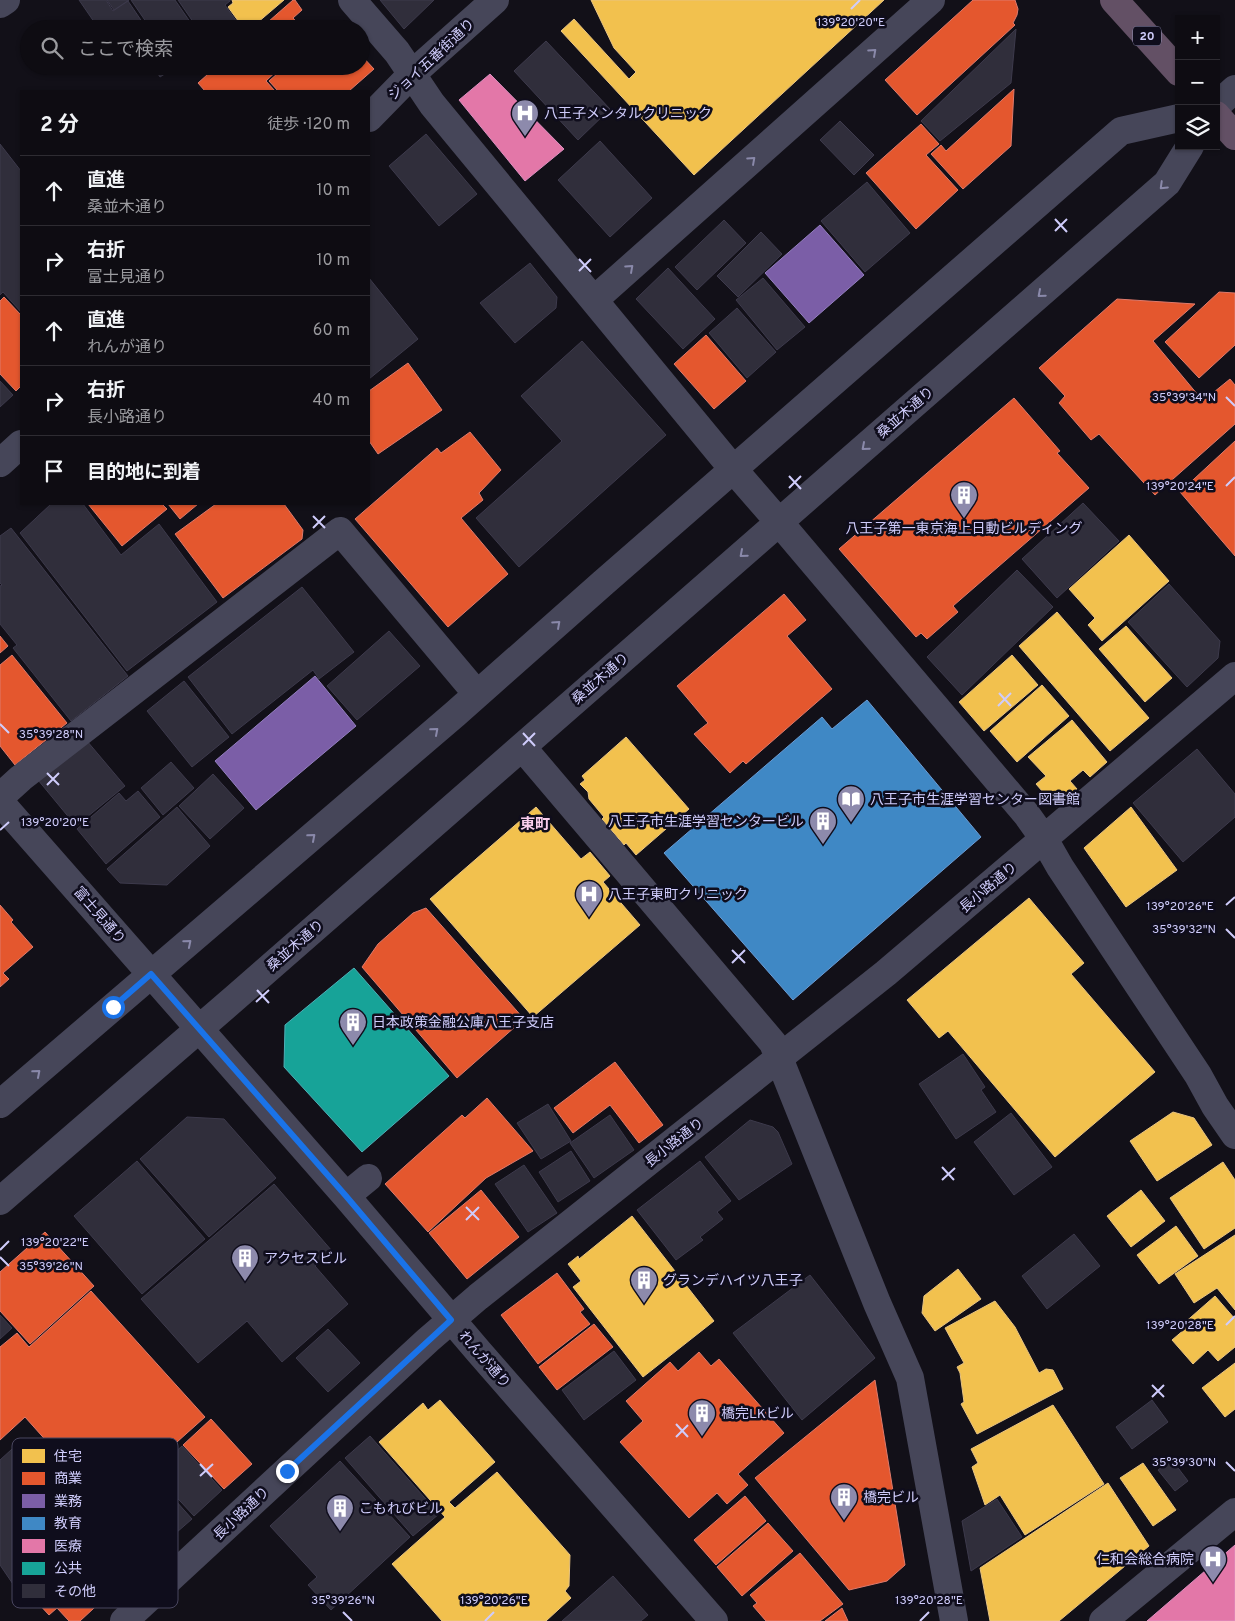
<!DOCTYPE html>
<html lang="ja">
<head>
<meta charset="utf-8">
<style>
	:root { --surface:#0e0c12; --page:#1c1a20; --text:#f1f3f6; --muted:#9b9b9f; --line:#2e2c32 }
	body { margin:0; font-family:Overpass,"Noto Sans JP",sans-serif; background:var(--page); color:var(--text) }
	.controls { position:absolute; right:15px; top:15px; display:grid; overflow:hidden; border-radius:0px; box-shadow:0 1px 4px #0004 }
	.controls button { width:45px; height:45px; display:grid; place-items:center; padding:0; border:0; border-bottom:1px solid var(--line); background:var(--surface); color:var(--text); font:25px sans-serif }
	.stop { position:absolute; width:15px; height:15px; margin:-11px; border:4px solid #1a73e8; border-radius:50%; background:#fff }
	.stop.end { background:#1a73e8; border-color:#fff; box-shadow:0 1px 5px #0008 }
	.list { margin:0; padding:0; list-style:none }
	h2 { display:flex; justify-content:space-between; align-items:center; height:65px; margin:0; padding:0 20px; font-size:21px }
	h2 small { font-size:16px; font-weight:400; color:var(--muted) }
	.list li { display:grid; grid-template-columns:32px 1fr auto; gap:15px; align-items:center; box-sizing:border-box; height:70px; padding:0 20px; border-top:1px solid var(--line) }
	.list b { display:block; font-size:19px; white-space:nowrap }
	.list p { margin:0; font-size:16px; white-space:nowrap; color:var(--muted) }
	.list em { font-size:16px; font-style:normal; color:var(--muted) }
	.icon { flex:none; width:28px; height:28px; fill:none; stroke:currentColor; stroke-width:2; stroke-linecap:round; stroke-linejoin:round }
	.map { position:relative; flex:none; width:1235px; height:1621px; overflow:hidden }
	.search { position:absolute; background:var(--surface); box-shadow:0 1px 4px #0004; left:20px; top:20px; width:350px; height:55px; display:flex; align-items:center; gap:12px; box-sizing:border-box; padding:0 18px; border-radius:28px; color:var(--muted); font-size:19px }
	.panel { position:absolute; background:var(--surface); box-shadow:0 1px 4px #0004; left:20px; top:90px; width:350px; height:415px; border-radius:0px }
	.map>svg:first-child { display:block }
</style>
</head>
<body>
<div class="map">
<svg width="1235" height="1621" viewBox="0 0 1235 1621">
	<rect width="100%" height="100%" fill="#121018"/>
	<path fill="#f2c14e" stroke="#e8c482" d="M232 0H284L250 29H244L228 7 233 3Z
		M591 0H884L694 175 561 31 574 19 629 79 636 72 614 48Z
		M1129 535 1169 581 1102 641 1088 625 1095 618 1069 589Z
		M1057 612 1149 718 1110 751 1019 646Z
		M1126 626 1172 678 1145 702 1099 649Z
		M1012 655 1038 685 984 731 959 702Z
		M1042 685 1069 716 1017 762 990 731Z
		M1072 720 1107 762 1090 777 1083 770 1070 781 1077 789 1056 807 1036 784 1046 776 1028 757Z
		M626 737 689 809 636 855 626 843 624 845 602 819 604 817 589 799 588 792 580 784 585 780 582 776Z
		M536 807 581 859 590 852 610 876 603 882 640 925 533 1017 430 899Z
		M1131 807 1177 870 1126 907 1084 848Z
		M1029 898 1084 963 1071 974 1155 1072 1055 1157 948 1031 939 1038 907 1000Z
		M1173 1112 1194 1118 1212 1145 1157 1181 1130 1141Z
		M1223 1162 1235 1180V1228L1204 1249 1170 1198Z
		M1141 1190 1165 1221 1131 1247 1107 1216Z
		M632 1216 714 1321 643 1377 573 1287 581 1281 568 1264 578 1256 579 1259Z
		M1176 1226 1198 1256 1159 1284 1137 1255Z
		M1235 1235V1310L1217 1288 1194 1303 1175 1274Z
		M958 1269 981 1299 935 1331 922 1313 924 1296Z
		M1215 1296 1235 1319V1347L1218 1361 1208 1350 1193 1364 1172 1340 1185 1329 1182 1325Z
		M995 1301 1015 1327 1039 1373 1046 1369 1053 1370 1063 1389 977 1434 961 1404 964 1402 960 1373 957 1367 964 1363 945 1328Z
		M1235 1363V1409L1225 1417 1202 1388Z
		M440 1400 495 1462 449 1502 455 1508 497 1472 570 1555 569 1586 565 1591 571 1598 546 1621H442L392 1564 445 1517 379 1442 423 1403 428 1410Z
		M1053 1405 1104 1484 1025 1535 1000 1495 985 1505 972 1467 978 1463 971 1449Z
		M1143 1463 1176 1510 1153 1526 1120 1478Z
		M1108 1483 1149 1546 1059 1621H990L980 1568Z"/>
	<path fill="#e4572e" stroke="#de7a6c" d="M293 0H295L302 10 293 18 303 29H260Z
		M973 0H1015L1018 9 1017 15 1013 23 1015 25 917 115 885 80Z
		M361 55 374 69 349 91H278L269 81 286 66H361Z
		M217 66H282L266 81 275 91H205L198 83Z
		M1014 89 1011 146 963 189 931 154 941 145 946 151Z
		M921 124 939 144 926 155 958 190 916 229 866 173Z
		M1219 292 1235 293V345L1199 378 1165 342Z
		M4 297 21 315V386L16 391 0 374V301Z
		M1117 299 1195 304 1153 341 1203 401 1230 379 1235 385V424L1155 495 1099 434 1091 440 1059 403 1065 396 1039 368Z
		M706 335 746 381 714 409 674 364Z
		M408 363 442 410 378 454 369 441V391Z
		M1014 398 1060 451 1057 453 1089 488 953 606 958 612 927 639 921 633 916 637 839 549Z
		M470 432 501 470 479 493 483 500 461 518 508 574 448 627 355 519 437 448 441 453Z
		M1235 441V556L1180 492Z
		M88 504H162L167 509 122 546Z
		M168 504H198L180 519Z
		M216 504H284L303 530 302 539 223 598 175 534Z
		M784 594 806 620 787 636 832 689 746 764 743 761 730 773 694 734 708 723 677 686Z
		M0 636 8 646 0 653Z
		M12 655 67 723 15 765 0 746V665Z
		M0 905 13 920 11 922 33 947 3 973 9 979 0 987Z
		M426 908 524 1019 457 1078 362 967 378 944 413 913Z
		M615 1062 663 1125 639 1143 610 1105 573 1133 554 1108Z
		M487 1098 533 1151 486 1178 428 1232 385 1184 462 1115 465 1118Z
		M481 1190 519 1237 467 1279 429 1233Z
		M45 1232 94 1286 30 1344 0 1311V1272Z
		M557 1273 584 1309 580 1312 590 1324 538 1364 501 1315Z
		M91 1291 205 1417 112 1500 57 1439 50 1445 25 1417 0 1440V1347L17 1333 29 1347Z
		M594 1324 613 1347 557 1390 539 1367Z
		M699 1352 711 1366 719 1359 784 1433 738 1474 748 1485 727 1504 717 1493 689 1518 620 1442 643 1421 626 1401 670 1362 678 1371Z
		M875 1380 905 1565 887 1581 849 1590 755 1478Z
		M211 1419 252 1464 224 1489 183 1445Z
		M745 1496 766 1521 716 1565 694 1540Z
		M120 1504 160 1547 80 1621H69L57 1608 49 1615 26 1590Z
		M768 1523 793 1551 742 1596 717 1567Z
		M800 1553 843 1604 820 1621H766L753 1606 757 1603 750 1595Z
		M842 1608 848 1621H825Z"/>
	<path fill="#7b5ea7" stroke="#947fc0" d="M820 225 864 275 809 323 765 273Z
		M315 676 356 726 256 810 215 761Z"/>
	<path fill="#3f88c5" stroke="#6a9cd5" d="M867 700 981 837 793 1000 664 853 822 717 832 729Z"/>
	<path fill="#e377a8" stroke="#dd90c1" d="M490 74 564 149 525 181 459 100Z
		M1235 1545V1621H1147Z"/>
	<path fill="#17a398" stroke="#4eafb6" d="M354 968 449 1076 362 1152 284 1067 285 1025Z"/>
	<path fill="#302e3b" stroke="#3d3a4c" d="M79 0H106L113 11 128 1 147 29H99Z
		M107 0H129L114 10Z
		M131 0H175L195 29H151Z
		M178 0H230V1L225 5 239 25 233 29H198Z
		M380 0H434L404 29Z
		M1016 29 1011 83 940 141 921 121Z
		M546 41 610 109 578 140 514 71Z
		M153 66H173L174 68 160 77Z
		M840 121 874 155 854 175 820 140Z
		M426 134 477 194 439 226 389 166Z
		M600 141 652 198 610 237 558 180Z
		M0 144 21 171V312L3 292 0 295Z
		M867 182 910 233 865 272 821 221Z
		M724 220 746 243 697 290 675 267Z
		M761 232 782 254 738 297 717 276Z
		M530 263 557 297 556 308 515 343 480 303Z
		M668 268 715 319 683 349 636 299Z
		M369 278 418 339 369 379Z
		M763 278 805 327 777 350 736 300Z
		M737 308 776 352 747 378 709 333Z
		M582 341 666 435 519 567 476 518 562 441 521 396Z
		M0 381 13 395 0 407Z
		M1083 503 1119 541 1057 598 1022 559Z
		M51 504H83L121 555 159 524 217 602 127 671 20 533Z
		M11 528 128 676 71 721 13 648 17 645 0 624V586L2 585 0 583V536Z
		M1017 570 1053 607 962 695 927 657Z
		M1169 584 1220 641 1218 658 1187 687 1128 622Z
		M302 587 354 652 319 679 313 670 232 734 188 677Z
		M389 631 420 666 357 720 327 686Z
		M184 681 229 737 192 767 147 711Z
		M87 741 125 786 76 826 38 780Z
		M1197 749 1235 794V817L1183 862 1133 803Z
		M171 762 194 788 163 815 141 788Z
		M213 774 244 808 210 839 179 806Z
		M138 791 160 817 106 864 77 829 119 793 126 801Z
		M177 807 210 846 167 885 120 883 107 869Z
		M963 1054 985 1087 981 1090 996 1112 956 1139 919 1084Z
		M548 1104 571 1141 541 1159 517 1123Z
		M1011 1113 1052 1167 1014 1195 974 1142Z
		M610 1115 634 1150 594 1178 570 1143Z
		M187 1117 224 1119 276 1178 209 1237 140 1159Z
		M750 1120 773 1127 778 1132 792 1164 739 1200 705 1157Z
		M571 1151 590 1181 558 1202 539 1172Z
		M137 1161 205 1239 142 1294 74 1216Z
		M700 1161 731 1201 717 1212 723 1219 700 1237 703 1240 676 1260 637 1210Z
		M524 1165 557 1213 528 1232 495 1184Z
		M274 1184 332 1251 315 1266 348 1304 282 1362 247 1321 198 1363 141 1299Z
		M1074 1234 1100 1266 1047 1309 1022 1276Z
		M810 1275 875 1358 802 1420 733 1333Z
		M0 1315 12 1328 0 1339Z
		M328 1329 360 1363 328 1392 296 1358Z
		M614 1351 636 1380 584 1420 562 1390Z
		M1152 1400 1168 1422 1132 1449 1116 1427Z
		M370 1436 439 1514 413 1536 345 1458Z
		M23 1439 75 1497 86 1486 109 1511 19 1593 0 1565V1460Z
		M182 1446 222 1490 194 1516 153 1472Z
		M1172 1460 1188 1481 1175 1491 1158 1470Z
		M340 1461 410 1537 331 1610 308 1585 317 1577 270 1526Z
		M152 1474 192 1519 161 1546 122 1501Z
		M997 1499 1022 1537 971 1571 962 1521Z
		M613 1576 648 1615 641 1621H562Z"/>
	<g fill="none" stroke-linecap="round" stroke-linejoin="round">
		<path stroke="#464659" stroke-width="28" d="M352 0 397 52 432 104 733 469 779 522 1027 815 1044 839 1060 867 1198 1075 1215 1106 1235 1135
			M0 4 6 0
			M1216 106 1235 89
			M369 118 412 74 495 0
			M594 300 931 0
			M0 463 21 444
			M522 747 773 1043 877 1303 910 1378 954 1621
			M0 797 21 778 340 531 477 694
			M0 802 346 1196 479 1352 714 1621
			M0 1104 455 714 603 583 1121 131 1179 118
			M346 1196 368 1178
			M0 1201 236 997 1167 183 1190 146
			M124 1621 428 1340 478 1297 886 973 1235 676
			M1103 1621 1235 1512"/>
		<path stroke="#635065" stroke-width="28" d="M1114 0 1179 72
			M1216 115 1235 136"/>
	</g>
	<defs><path id="oneway-chevron" d="M-2-3.5L2.5 0L-2 3.5" fill="none" stroke-width="1.6" stroke-linecap="round" stroke-linejoin="round" transform="scale(1.25)"/></defs>
	<g stroke="#8a89aa">
		<use href="#oneway-chevron" transform="translate(873 52) rotate(-42)"/>
		<use href="#oneway-chevron" transform="translate(752 160) rotate(-42)"/>
		<use href="#oneway-chevron" transform="translate(1163 186) rotate(136)"/>
		<use href="#oneway-chevron" transform="translate(630 268) rotate(-42)"/>
		<use href="#oneway-chevron" transform="translate(1041 294) rotate(139)"/>
		<use href="#oneway-chevron" transform="translate(865 447) rotate(139)"/>
		<use href="#oneway-chevron" transform="translate(743 554) rotate(139)"/>
		<use href="#oneway-chevron" transform="translate(557 624) rotate(-42)"/>
		<use href="#oneway-chevron" transform="translate(435 731) rotate(-41)"/>
		<use href="#oneway-chevron" transform="translate(312 837) rotate(-41)"/>
		<use href="#oneway-chevron" transform="translate(188 943) rotate(-40)"/>
		<use href="#oneway-chevron" transform="translate(37 1073) rotate(-41)"/>
	</g>
	<g fill="none" stroke-linecap="round" stroke-linejoin="round">
		<path stroke="#1a73e8" stroke-width="6" d="M113 1007 151 974 346 1196 451 1320 287 1471"/>
	</g>
	<path fill="none" stroke="#cfccfb" stroke-width="2" d="M851 9 860 0M1055 219 1067 232M1055 231 1067 219M579 259 591 272M579 271 591 259M1226 397 1235 406M789 476 801 489M1226 486 1235 477M789 488 801 476M313 516 325 528M313 528 325 516M999 693 1011 706M998 706 1011 693M0 724 9 733M523 733 535 746M523 745 535 733M47 773 59 785M47 785 59 773M0 830 9 822M1226 905 1235 897M1226 929 1235 938M732 950 745 963M732 963 745 950M257 990 269 1003M256 1002 269 990M942 1167 954 1180M942 1180 955 1168M466 1207 479 1220M466 1220 479 1207M0 1250 9 1241M0 1257 9 1266M1226 1325 1235 1316M1152 1385 1164 1397M1152 1397 1164 1385M676 1424 688 1437M676 1437 688 1425M1226 1462 1235 1471M200 1464 212 1477M200 1476 213 1464M343 1612 352 1621M485 1621 494 1612M920 1621 929 1612"/>
	<defs>
		<g id="hospital-pin" transform="scale(1.4375)"><path d="M0 17L-7.5 6A9.5 9.5 0 1 1 7.5 6Z" fill="#8d8aac" stroke="#0f0d1c"/><path d="M-5-5h3v3.5h4V-5h3V5h-3V1.5h-4V5h-3Z" fill="#fff"/></g>
		<g id="building-pin" transform="scale(1.4375)"><path d="M0 17L-7.5 6A9.5 9.5 0 1 1 7.5 6Z" fill="#8d8aac" stroke="#0f0d1c"/><path d="M-4-6H4V6H1V3H-1V6H-4ZM-2.5-4.3h1.7v1.8h-1.7ZM.8-4.3h1.7v1.8H.8ZM-2.5-1h1.7V.8h-1.7ZM.8-1h1.7V.8H.8Z" fill="#fff"/></g>
		<g id="library-pin" transform="scale(1.4375)"><path d="M0 17L-7.5 6A9.5 9.5 0 1 1 7.5 6Z" fill="#8d8aac" stroke="#0f0d1c"/><path d="M-6-4Q-3-5.5-.7-3.5V5Q-3 3-6 4ZM6-4Q3-5.5 .7-3.5V5Q3 3 6 4Z" fill="#fff"/></g>
	</defs>
	<g fill-rule="evenodd">
		<use href="#hospital-pin" x="525" y="113"/>
		<use href="#building-pin" x="964" y="495"/>
		<use href="#library-pin" x="851" y="799"/>
		<use href="#building-pin" x="823" y="821"/>
		<use href="#hospital-pin" x="589" y="894"/>
		<use href="#building-pin" x="353" y="1022"/>
		<use href="#building-pin" x="245" y="1258"/>
		<use href="#building-pin" x="644" y="1280"/>
		<use href="#building-pin" x="702" y="1413"/>
		<use href="#building-pin" x="844" y="1497"/>
		<use href="#building-pin" x="340" y="1508"/>
		<use href="#hospital-pin" x="1213" y="1559"/>
	</g>
	<g text-anchor="middle" stroke-width="5" stroke-linejoin="round" paint-order="stroke">
		<rect fill="#0f0d1c" stroke="#9593b8" stroke-width="1" x="1133" y="26.5" width="28" height="19" rx="4"/>
		<g font-size="12" font-weight="bold" fill="#cfccfb">
			<text x="1147" y="40">20</text>
		</g>
		<g font-size="14" fill="#cfccfb" stroke="#0f0d1c">
			<text transform="translate(431 59) rotate(-43)" y="5">ジョイ五番街通り</text>
			<text transform="translate(905 412) rotate(-41)" y="5">桑並木通り</text>
			<text transform="translate(600 678) rotate(-41)" y="5">桑並木通り</text>
			<text transform="translate(988 887) rotate(-40)" y="5">長小路通り</text>
			<text transform="translate(100 915) rotate(49)" y="5">富士見通り</text>
			<text transform="translate(295 945) rotate(-41)" y="5">桑並木通り</text>
			<text transform="translate(674 1142) rotate(-38)" y="5">長小路通り</text>
			<text transform="translate(485 1359) rotate(49)" y="5">れんが通り</text>
			<text transform="translate(241 1513) rotate(-43)" y="5">長小路通り</text>
		</g>
		<g font-size="14" fill="#cfccfb" stroke="#0f0d1c" text-anchor="start">
			<text x="544" y="118">八王子メンタルクリニック</text>
			<text x="964" y="533" text-anchor="middle">八王子第一東京海上日動ビルディング</text>
			<text x="870" y="804">八王子市生涯学習センター図書館</text>
			<text x="804" y="826" text-anchor="end">八王子市生涯学習センタービル</text>
			<text x="608" y="899">八王子東町クリニック</text>
			<text x="372" y="1027">日本政策金融公庫八王子支店</text>
			<text x="264" y="1263">アクセスビル</text>
			<text x="663" y="1285">グランデハイツ八王子</text>
			<text x="721" y="1418">橋完LKビル</text>
			<text x="863" y="1502">橋完ビル</text>
			<text x="359" y="1513">こもれびビル</text>
			<text x="1194" y="1564" text-anchor="end">仁和会総合病院</text>
		</g>
		<g font-size="15" font-weight="bold" fill="#fbceed" stroke="#0f0d1c">
			<text x="535" y="829">東町</text>
		</g>
	</g>
	<rect x="12" y="1438" width="166" height="170" rx="8" fill="#0f0d1c" stroke="#49465f" stroke-width="1"/>
	<rect x="22" y="1449" width="23" height="14" fill="#f2c14e"/>
	<rect x="22" y="1472" width="23" height="13" fill="#e4572e"/>
	<rect x="22" y="1494" width="23" height="14" fill="#7b5ea7"/>
	<rect x="22" y="1517" width="23" height="13" fill="#3f88c5"/>
	<rect x="22" y="1539" width="23" height="14" fill="#e377a8"/>
	<rect x="22" y="1562" width="23" height="13" fill="#17a398"/>
	<rect x="22" y="1584" width="23" height="14" fill="#302e3b"/>
	<g font-size="14" fill="#cfccfb">
		<text x="54" y="1461">住宅</text>
		<text x="54" y="1483">商業</text>
		<text x="54" y="1506">業務</text>
		<text x="54" y="1528">教育</text>
		<text x="54" y="1551">医療</text>
		<text x="54" y="1573">公共</text>
		<text x="54" y="1596">その他</text>
	</g>
	<g font-size="12" text-anchor="middle" fill="#cfccfb" stroke="#0f0d1c" stroke-width="5" stroke-linejoin="round" paint-order="stroke">
		<text x="851" y="26">139°20'20"E</text>
		<text x="1184" y="401">35°39'34"N</text>
		<text x="1180" y="490">139°20'24"E</text>
		<text x="51" y="738">35°39'28"N</text>
		<text x="55" y="826">139°20'20"E</text>
		<text x="1180" y="910">139°20'26"E</text>
		<text x="1184" y="933">35°39'32"N</text>
		<text x="55" y="1246">139°20'22"E</text>
		<text x="51" y="1270">35°39'26"N</text>
		<text x="1180" y="1329">139°20'28"E</text>
		<text x="1184" y="1466">35°39'30"N</text>
		<text x="343" y="1604">35°39'26"N</text>
		<text x="494" y="1604">139°20'26"E</text>
		<text x="929" y="1604">139°20'28"E</text>
	</g>
</svg>
<div class="controls">
<button>+</button>
<button>−</button>
<button><svg class="icon" aria-label="layers" viewBox="0 0 24 24"><path d="M12 4l9 5-9 5-9-5zM3 14l9 5 9-5"/></svg></button>
</div>
<div class="stop" style="left:113px;top:1007px"></div>
<div class="stop end" style="left:287px;top:1471px"></div>
<div class="search"><svg class="icon" aria-label="search" viewBox="0 0 24 24"><circle cx="10" cy="10" r="6"/><path d="M15 15l6 6"/></svg>ここで検索</div>
<section class="panel">
<h2>2 分<small>徒歩 · 120 m</small></h2>
<ul class="list">
<li><svg class="icon" aria-label="ahead" viewBox="0 0 24 24"><path d="M12 20V5M6 11l6-6 6 6"/></svg><div><b>直進</b><p>桑並木通り</p></div><em>10 m</em></li>
<li><svg class="icon" aria-label="right" viewBox="0 0 24 24"><path d="M7 20v-9h11M14 6l5 5-5 5"/></svg><div><b>右折</b><p>富士見通り</p></div><em>10 m</em></li>
<li><svg class="icon" aria-label="ahead" viewBox="0 0 24 24"><path d="M12 20V5M6 11l6-6 6 6"/></svg><div><b>直進</b><p>れんが通り</p></div><em>60 m</em></li>
<li><svg class="icon" aria-label="right" viewBox="0 0 24 24"><path d="M7 20v-9h11M14 6l5 5-5 5"/></svg><div><b>右折</b><p>長小路通り</p></div><em>40 m</em></li>
<li><svg class="icon" aria-label="arrive" viewBox="0 0 24 24"><path d="M6 21V4h12l-3 4 3 4H6"/></svg><div><b>目的地に到着</b></div></li>
</ul>
</section>
</div>
</body>
</html>
